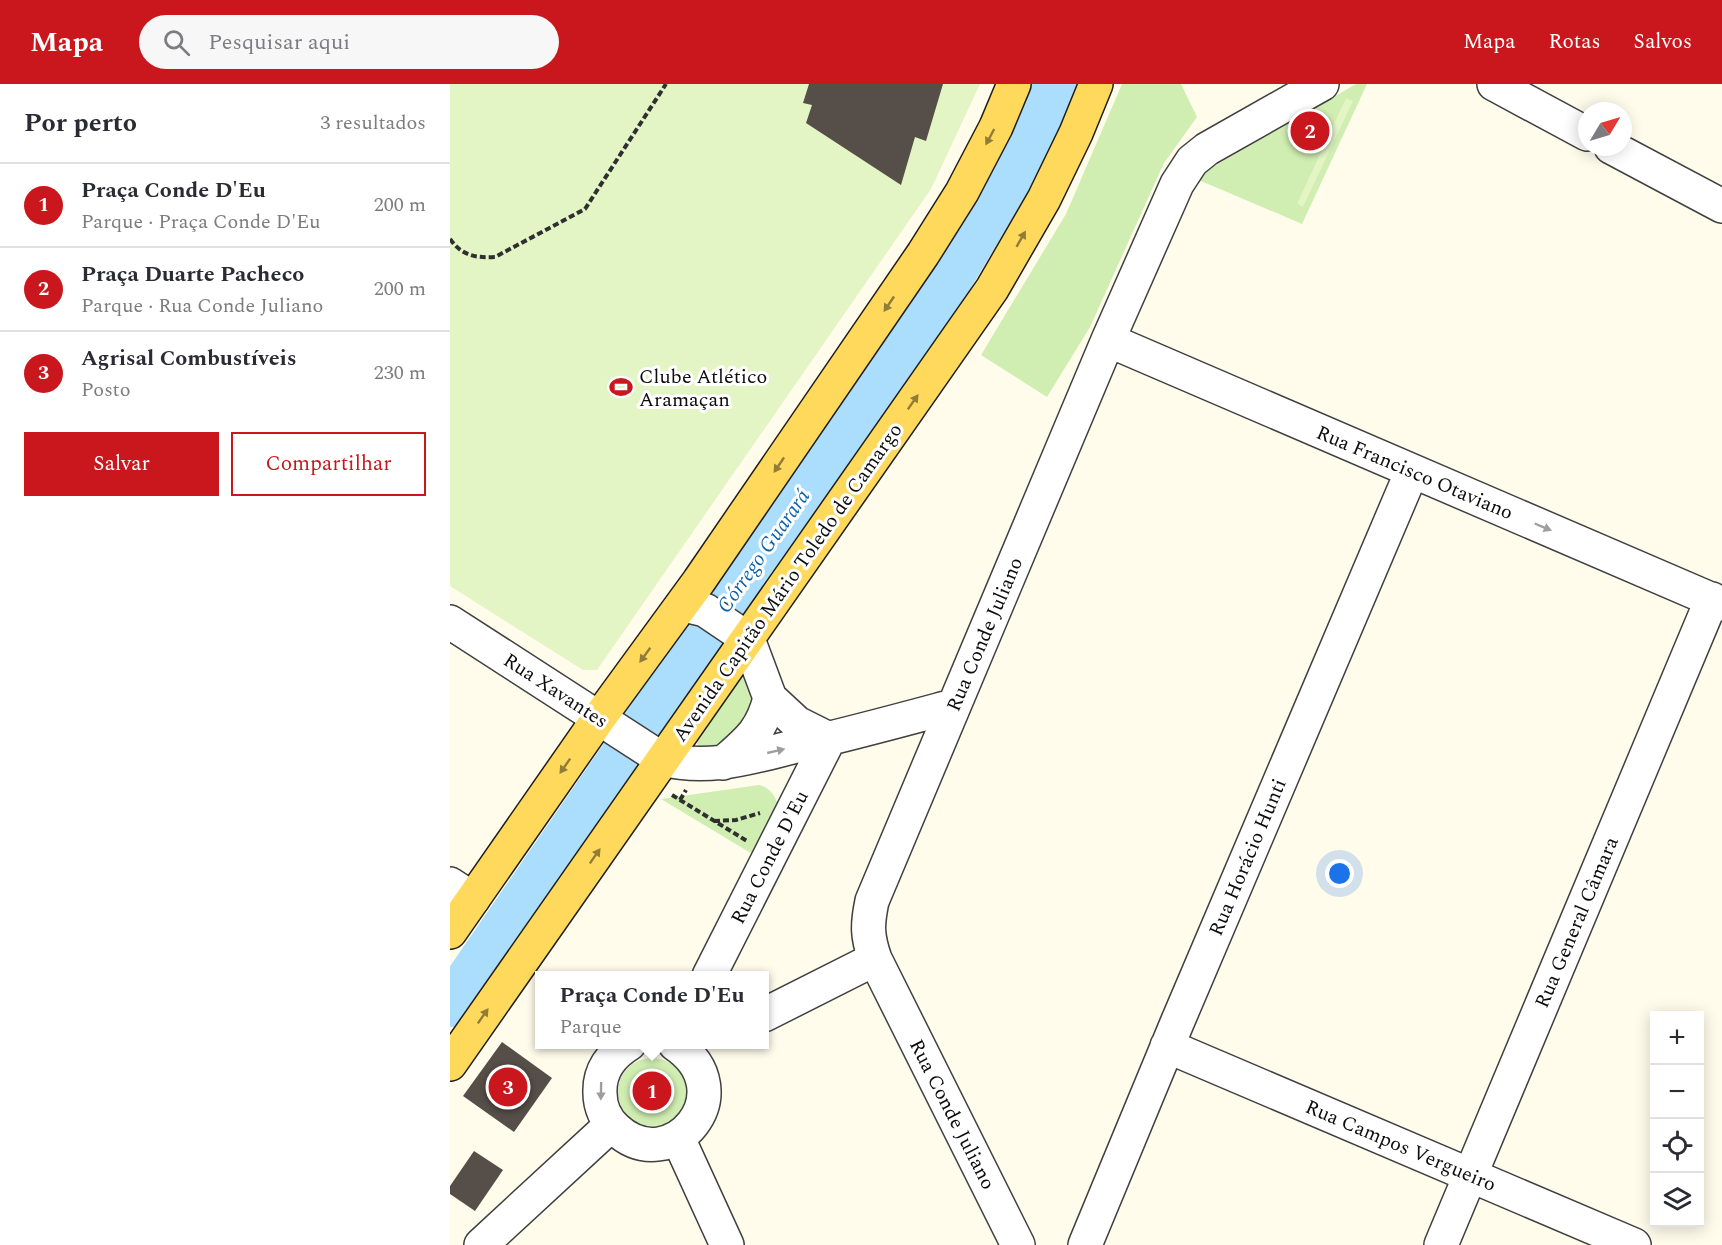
<!DOCTYPE html>
<html lang="pt">
<head>
<meta charset="utf-8">
<style>
	:root { --surface:#fff; --page:#f7f7f7; --text:#2b2b33; --muted:#7c7c81; --line:#e1e1e2; --accent:#ca171d }
	body { margin:0; font-family:Spectral,serif; background:var(--page); color:var(--text) }
	.controls { position:absolute; right:18px; bottom:18px; display:grid; overflow:hidden; border-radius:0px; box-shadow:0 3px 15px #0003 }
	.controls button { width:54px; height:54px; display:grid; place-items:center; padding:0; border:0; border-bottom:2px solid var(--line); background:var(--surface); color:var(--text); font:30px sans-serif }
	.compass { position:absolute; left:1128px; top:18px; width:54px; height:54px; border-radius:50%; background:var(--surface); box-shadow:0 3px 15px #0003; rotate:52deg }
	.you { position:absolute; left:890px; top:790px; width:21px; height:21px; margin:-15px; border:4px solid #fff; border-radius:50%; background:#1a73e8; box-shadow:0 0 0 9px #1a73e833 }
	.badge { display:grid; place-items:center; width:39px; height:39px; border-radius:50%; background:var(--accent); color:#fff; font-size:20px; font-weight:700 }
	.pin { position:absolute; translate:-50% -50%; border:3px solid #fff; box-shadow:0 2px 6px #0006 }
	.popup { position:absolute; left:85px; top:887px; width:234px; height:78px; box-sizing:border-box; display:grid; place-content:center; border-radius:0px; background:var(--surface); filter:drop-shadow(0 2px 4px #0005); font-size:20px; white-space:nowrap; color:var(--muted) }
	.popup b { font-size:22px; color:var(--text) }
	.popup::after { content:''; position:absolute; left:50%; top:100%; margin-left:-12px; border:12px solid transparent; border-top-color:var(--surface) }
	.list { margin:0; padding:0; list-style:none }
	h2 { display:flex; justify-content:space-between; align-items:center; height:78px; margin:0; padding:0 24px; font-size:26px }
	h2 small { font-size:20px; font-weight:400; color:var(--muted) }
	.list li { display:grid; grid-template-columns:39px 1fr auto; gap:18px; align-items:center; box-sizing:border-box; height:84px; padding:0 24px; border-top:2px solid var(--line) }
	.list b { display:block; font-size:22px; white-space:nowrap }
	.list p { margin:0; font-size:20px; white-space:nowrap; color:var(--muted) }
	.list em { font-size:20px; font-style:normal; color:var(--muted) }
	.actions { display:flex; gap:12px; padding:18px 24px }
	.actions a { flex:1; padding:14px 0; border:2px solid var(--accent); border-radius:0px; text-align:center; font-size:21px; color:var(--accent) }
	.actions .main { background:var(--accent); color:#fff }
	.icon { flex:none; width:33px; height:33px; fill:none; stroke:currentColor; stroke-width:2; stroke-linecap:round; stroke-linejoin:round }
	.map { position:relative; flex:none; width:1272px; height:1161px; overflow:hidden }
	header { display:flex; align-items:center; gap:36px; box-sizing:border-box; height:84px; padding:0 30px; background:var(--accent); color:#fff }
	header strong { font-size:28px }
	nav { display:flex; gap:33px; margin-inline-start:auto; font-size:21px }
	.search { width:420px; height:54px; background:var(--page); display:flex; align-items:center; gap:15px; box-sizing:border-box; padding:0 21px; border-radius:33px; color:var(--muted); font-size:22px }
	main { display:flex }
	aside { flex:1; background:var(--surface) }
	.map>svg:first-child { display:block }
</style>
</head>
<body>
<header>
<strong>Mapa</strong>
<div class="search"><svg class="icon" aria-label="search" viewBox="0 0 24 24"><circle cx="10" cy="10" r="6"/><path d="M15 15l6 6"/></svg>Pesquisar aqui</div>
<nav><a>Mapa</a><a>Rotas</a><a>Salvos</a></nav>
</header>
<main>
<aside>
<h2>Por perto<small>3 resultados</small></h2>
<ul class="list">
<li><span class="badge">1</span><div><b>Praça Conde D'Eu</b><p>Parque · Praça Conde D'Eu</p></div><em>200 m</em></li>
<li><span class="badge">2</span><div><b>Praça Duarte Pacheco</b><p>Parque · Rua Conde Juliano</p></div><em>200 m</em></li>
<li><span class="badge">3</span><div><b>Agrisal Combustíveis</b><p>Posto</p></div><em>230 m</em></li>
</ul>
<div class="actions"><a class="main">Salvar</a><a>Compartilhar</a></div>
</aside>
<div class="map">
<svg width="1272" height="1161" viewBox="0 0 1272 1161">
	<rect width="100%" height="100%" fill="#fffcec"/>
	<path fill="#d0eeb2" d="M672 0H731L747 33 714 79 640 243 597 313 531 271 616 130Z
		M906 0H917L852 140 744 94Z
		M294 585 307 623C297 634 256 688 245 655Z
		M309 701C319 703 326 712 328 722L304 771 211 715Z
		M168 1008a34 34 0 1 1 68 0a34 34 0 1 1-68 0Z"/>
	<path fill="#e3f4c5" d="M0 0H530L481 105 147 586H133L0 502Z
		M896 14 903 17 853 123 847 120Z"/>
	<g fill="none" stroke-linecap="round" stroke-linejoin="round">
		<path stroke="#abddfc" stroke-width="44" d="M0 921 497 201 579 63 605 0"/>
	</g>
	<path fill="#564e48" d="M359 0H493L476 57 465 53 451 101 356 39 362 21 353 19Z
		M52 958 102 994 64 1048 13 1012Z
		M24 1067 53 1086 25 1127 0 1110V1102Z"/>
	<g fill="none" stroke-linecap="round" stroke-linejoin="round">
		<g stroke="#404040" stroke-width="36">
			<path id="minor" d="M1044 0 1137 50
				M1161 63 1272 122
				M658 256 1272 520
				M230 524 238 522 255 526 298 555 320 614 347 639 379 655
				M0 538 212 675C260 687 301 673 347 662 400 650 451 636 503 622
				M273 679C298 657 312 647 320 614
				M0 800 23 815
				M259 892 379 655
				M314 931 425 875
				M179 960C161 971 149 987 150 1009 150 1023 156 1036 166 1045 221 1096 296 1008 225 960
				M717 962 1184 1161
				M228 1054 277 1161
				M31 1161 161 1041
				M568 1161 425 875C417 852 417 841 422 817L658 256 727 100 742 77 757 65 872 0
				M635 1161 727 939 962 387
				M991 1161 1262 515"/>
		</g>
		<g stroke="#1e1e1e" stroke-width="36">
			<path id="major" d="M0 848 149 634 249 497 473 170 512 108 546 43 564 0
				M0 980 542 205 594 115 626 49 646 0"/>
		</g>
		<path stroke="#2f2f2f" stroke-width="4" stroke-dasharray="6 3" stroke-linecap="butt" d="M0 155C12 172 26 174 45 173L135 125 216 0
			M222 711 297 757
			M230 716 236 706
			M264 737 286 736 310 729"/>
		<use href="#minor" stroke="#fff" stroke-width="33"/>
		<use href="#major" stroke="#ffd95c" stroke-width="33"/>
	</g>
	<defs><path id="oneway-solid" d="M-6-.8H1V-3.2L6.5 0L1 3.2V.8H-6Z" transform="scale(1.5)"/></defs>
	<g fill="#927d38">
		<use href="#oneway-solid" transform="translate(540 53) rotate(118)"/>
		<use href="#oneway-solid" transform="translate(571 155) rotate(-60)"/>
		<use href="#oneway-solid" transform="translate(439 220) rotate(124)"/>
		<use href="#oneway-solid" transform="translate(463 318) rotate(-55)"/>
		<use href="#oneway-solid" transform="translate(329 381) rotate(124)"/>
		<use href="#oneway-solid" transform="translate(195 571) rotate(126)"/>
		<use href="#oneway-solid" transform="translate(115 682) rotate(125)"/>
		<use href="#oneway-solid" transform="translate(145 772) rotate(-55)"/>
		<use href="#oneway-solid" transform="translate(33 932) rotate(-55)"/>
	</g>
	<g fill="#9e9e9e">
		<use href="#oneway-solid" transform="translate(1093 443) rotate(23)"/>
		<use href="#oneway-solid" transform="translate(326 667) rotate(-13)"/>
		<use href="#oneway-solid" transform="translate(151 1007) rotate(91)"/>
	</g>
	<defs>
		<g id="stadium-bare" transform="scale(1.8)"><path d="M0-5a6.5 5 0 1 0 0 10a6.5 5 0 1 0 0-10ZM-3.5-1.8h7v3.6h-7Z" fill="#ca171d" stroke="#fff" stroke-width="2.5" paint-order="stroke"/></g>
	</defs>
	<g fill-rule="evenodd">
		<use href="#stadium-bare" x="171" y="303"/>
	</g>
	<g text-anchor="middle" stroke-width="6" stroke-linejoin="round" paint-order="stroke">
		<g font-size="20" fill="#0d0d0d" stroke="#fff" text-anchor="start">
			<text x="189" y="299">Clube Atlético<tspan x="189" dy="23">Aramaçan</tspan></text>
		</g>
		<g font-size="20" fill="#0d0d0d" stroke="#fff">
			<text transform="translate(965 388) rotate(23)" y="7">Rua Francisco Otaviano</text>
			<text transform="translate(337 498) rotate(-55)" y="7">Avenida Capitão Mário Toledo de Camargo</text>
			<text transform="translate(534 550) rotate(-67)" y="7">Rua Conde Juliano</text>
			<text transform="translate(106 606) rotate(33)" y="7">Rua Xavantes</text>
			<text transform="translate(319 773) rotate(-63)" y="7">Rua Conde D'Eu</text>
			<text transform="translate(797 773) rotate(-67)" y="7">Rua Horácio Hunti</text>
			<text transform="translate(1126 838) rotate(-67)" y="7">Rua General Câmara</text>
			<text transform="translate(503 1030) rotate(63)" y="7">Rua Conde Juliano</text>
			<text transform="translate(951 1061) rotate(23)" y="7">Rua Campos Vergueiro</text>
		</g>
		<g font-size="21" font-style="italic" fill="#0a62ab" stroke="#fff">
			<text transform="translate(313 467) rotate(-55)" y="7">Córrego Guarará</text>
		</g>
	</g>
</svg>
<div class="controls">
<button>+</button>
<button>−</button>
<button><svg class="icon" aria-label="locate" viewBox="0 0 24 24"><circle cx="12" cy="12" r="6"/><path d="M12 2v4M12 18v4M2 12h4M18 12h4"/></svg></button>
<button><svg class="icon" aria-label="layers" viewBox="0 0 24 24"><path d="M12 4l9 5-9 5-9-5zM3 14l9 5 9-5"/></svg></button>
</div>
<svg class="compass" viewBox="-18 -18 36 36"><path d="M0-13l5 13h-10z" fill="#e53935"/><path d="M0 13l5-13h-10z" fill="#7c7c81"/></svg>
<div class="you"></div>
<div class="pin badge" style="left:202px;top:1007px">1</div>
<div class="popup"><b>Praça Conde D'Eu</b>Parque</div>
<div class="pin badge" style="left:860px;top:47px">2</div>
<div class="pin badge" style="left:58px;top:1003px">3</div>
</div>
</main>
</body>
</html>
